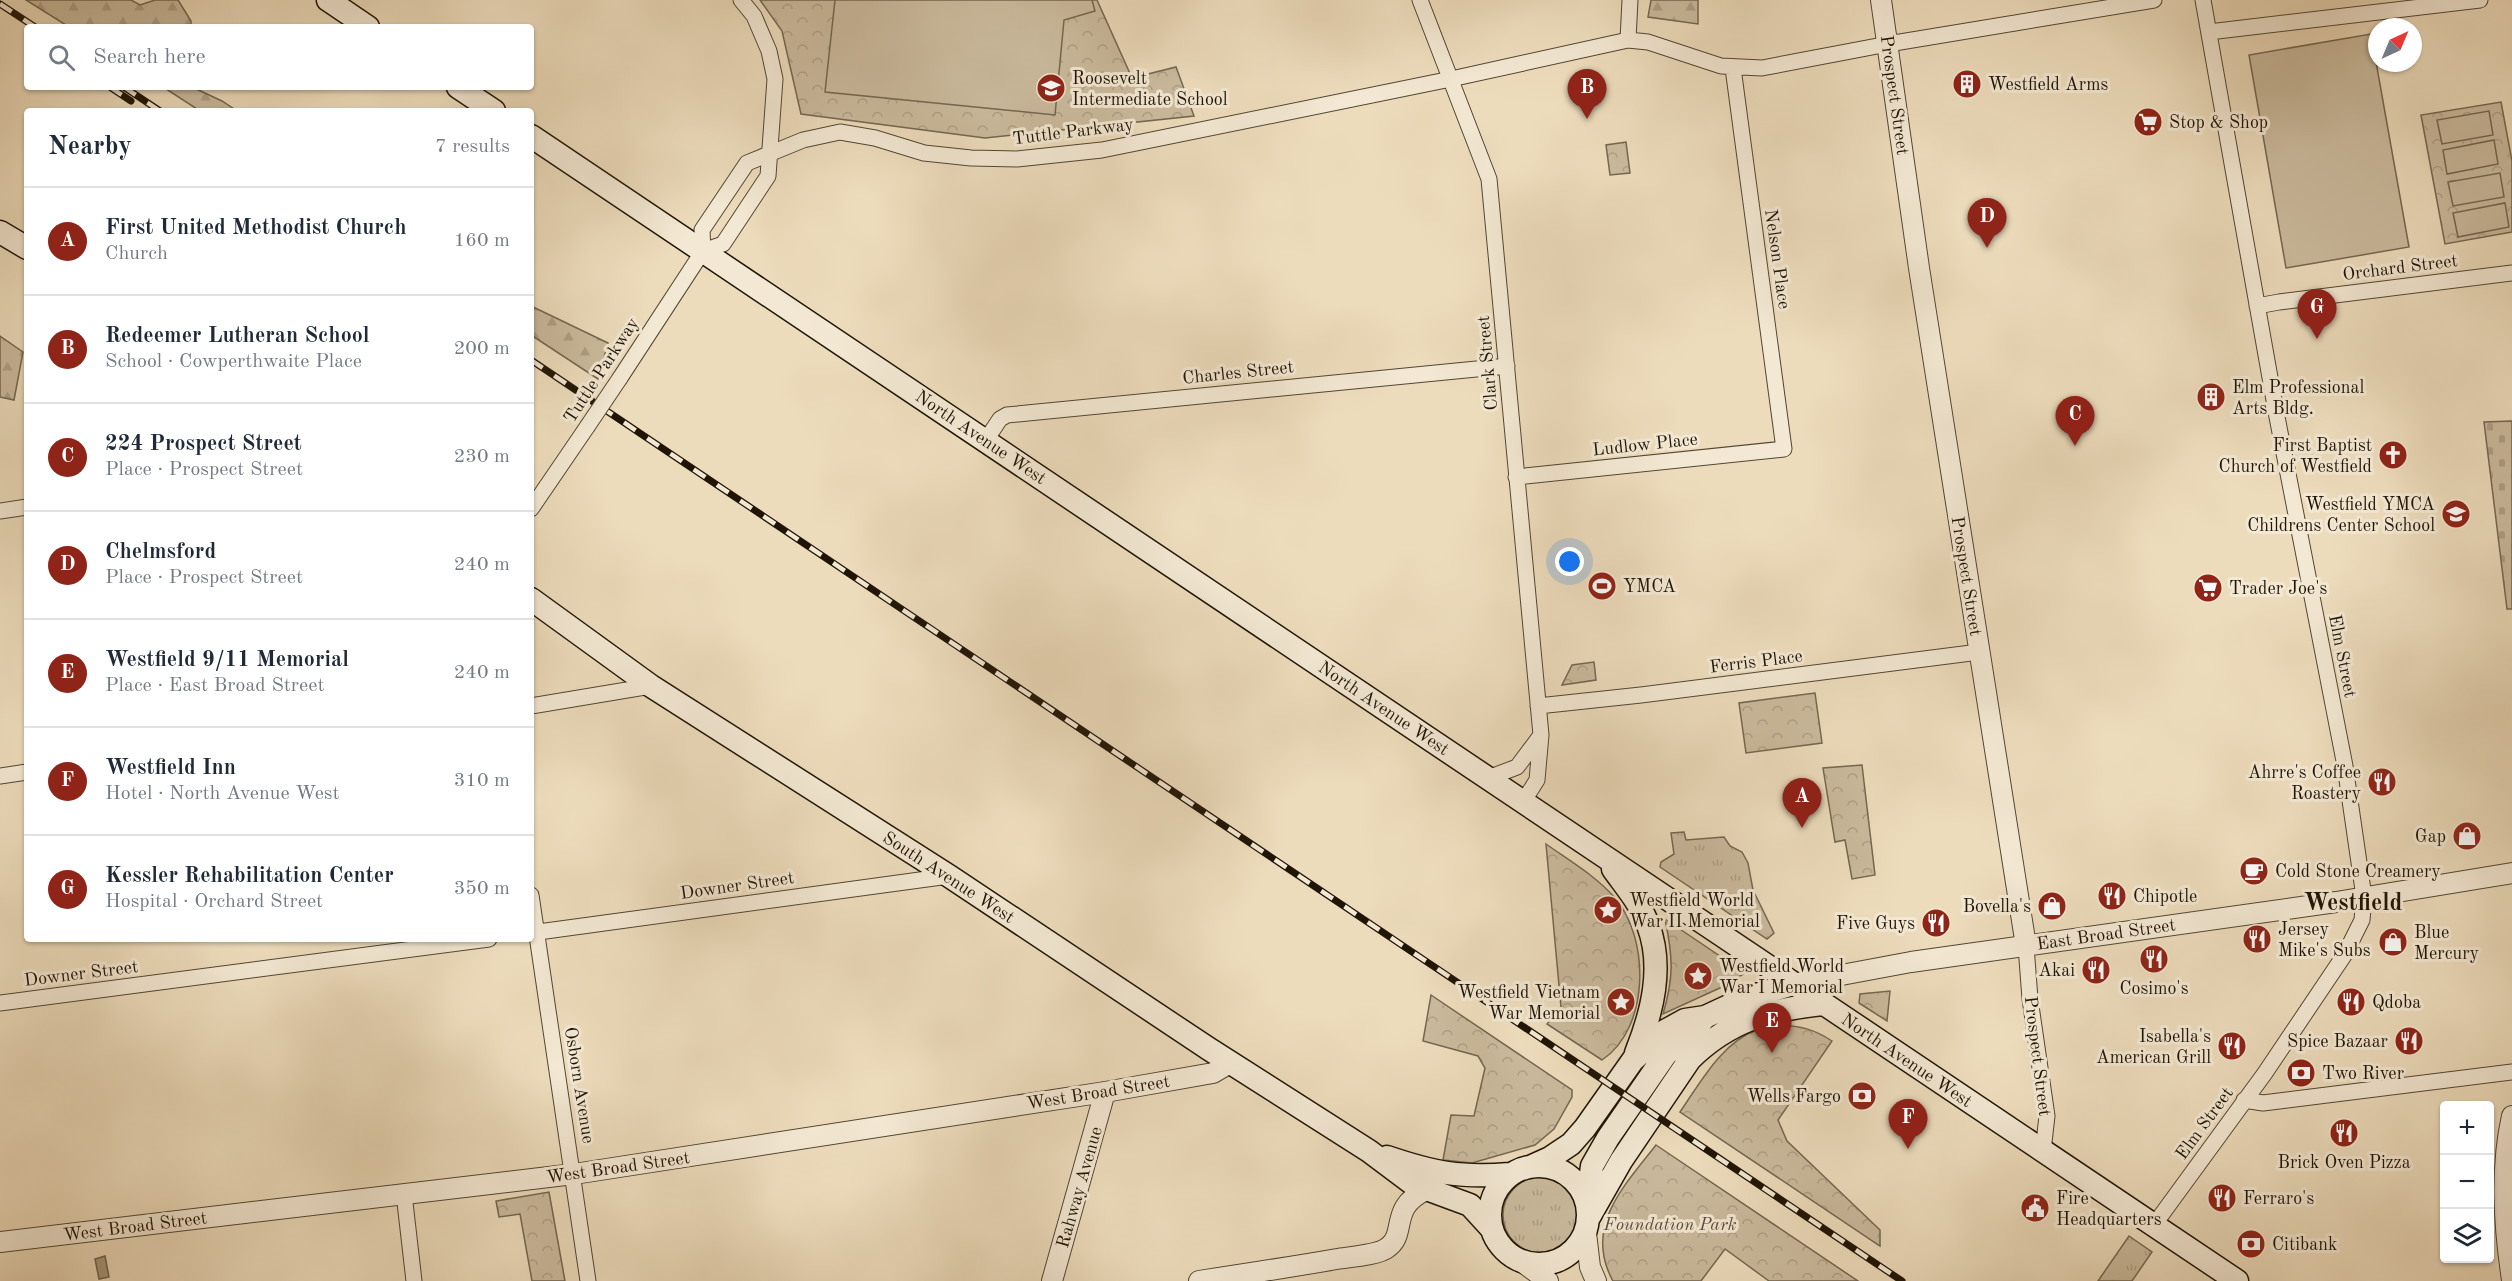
<!DOCTYPE html>
<html lang="en">
<head>
<meta charset="utf-8">
<style>
	:root { --surface:#fff; --page:#f6f6f7; --text:#1f2937; --muted:#747a83; --line:#e0e1e3; --accent:#8f2418 }
	body { margin:0; font-family:"Old Standard TT",serif; background:var(--page); color:var(--text) }
	.controls { position:absolute; right:18px; bottom:18px; display:grid; overflow:hidden; border-radius:6px; box-shadow:0 2px 4px #0004 }
	.controls button { width:54px; height:54px; display:grid; place-items:center; padding:0; border:0; border-bottom:2px solid var(--line); background:var(--surface); color:var(--text); font:30px sans-serif }
	.compass { position:absolute; left:2368px; top:18px; width:54px; height:54px; border-radius:50%; background:var(--surface); box-shadow:0 2px 4px #0004; rotate:44deg }
	.you { position:absolute; left:1570px; top:562px; width:21px; height:21px; margin:-15px; border:4px solid #fff; border-radius:50%; background:#1a73e8; box-shadow:0 0 0 9px #1a73e833 }
	.badge { display:grid; place-items:center; width:39px; height:39px; border-radius:50%; background:var(--accent); color:#fff; font-size:20px; font-weight:700 }
	.pin { position:absolute; translate:-50% -50px; filter:drop-shadow(0 2px 3px #0008) }
	.pin::after { content:''; position:absolute; top:32px; width:21px; height:18px; background:inherit; clip-path:polygon(0 0,100% 0,50% 100%) }
	.list { margin:0; padding:0; list-style:none }
	h2 { display:flex; justify-content:space-between; align-items:center; height:78px; margin:0; padding:0 24px; font-size:26px }
	h2 small { font-size:20px; font-weight:400; color:var(--muted) }
	.list li { display:grid; grid-template-columns:39px 1fr auto; gap:18px; align-items:center; box-sizing:border-box; height:108px; padding:0 24px; border-top:2px solid var(--line) }
	.list b { display:block; font-size:22px; white-space:nowrap }
	.list p { margin:0; font-size:20px; white-space:nowrap; color:var(--muted) }
	.list em { font-size:20px; font-style:normal; color:var(--muted) }
	.icon { flex:none; width:33px; height:33px; fill:none; stroke:currentColor; stroke-width:2; stroke-linecap:round; stroke-linejoin:round }
	.map { position:relative; flex:none; width:2512px; height:1281px; overflow:hidden }
	.search { position:absolute; background:var(--surface); box-shadow:0 2px 4px #0004; left:24px; top:24px; width:510px; height:66px; display:flex; align-items:center; gap:15px; box-sizing:border-box; padding:0 21px; border-radius:6px; color:var(--muted); font-size:22px }
	.panel { position:absolute; background:var(--surface); box-shadow:0 2px 4px #0004; left:24px; top:108px; width:510px; height:834px; border-radius:6px }
	.map>svg:first-child { display:block }
</style>
</head>
<body>
<div class="map">
<svg width="2512" height="1281" viewBox="0 0 2512 1281">
	<defs>
		<pattern id="grass-tufts" width="24" height="20" patternUnits="userSpaceOnUse" patternTransform="scale(1.5)"><rect width="24" height="20" fill="#caba9d"/><path d="M3 7l-1-3M5 7V3M7 7l1-3M15 17l-1-3M17 17v-4M19 17l1-3" fill="none" stroke="#ad9f86"/></pattern>
		<pattern id="forest-firs" width="22" height="20" patternUnits="userSpaceOnUse" patternTransform="scale(1.5)"><rect width="22" height="20" fill="#caba9d"/><path d="M5 1l3.5 6h-7zM16 11l3.5 6h-7z" fill="#ad9f86"/></pattern>
		<pattern id="cemetery-stones" width="16" height="16" patternUnits="userSpaceOnUse" patternTransform="scale(1.5)"><rect width="16" height="16" fill="#caba9d"/><path d="M2 7V4a2 2 0 0 1 4 0v3zM10 15v-3a2 2 0 0 1 4 0v3z" fill="#ad9f86"/></pattern>
		<pattern id="park-crowns" width="20" height="18" patternUnits="userSpaceOnUse" patternTransform="scale(1.5)"><rect width="20" height="18" fill="#caba9d"/><path d="M2 6a3 3 0 1 1 6 0M12 15a3 3 0 1 1 6 0" fill="none" stroke="#ad9f86"/></pattern>
	</defs>
	<rect width="100%" height="100%" fill="#eddcbc"/>
	<filter id="stains"><feTurbulence type="fractalNoise" baseFrequency=".00333" numOctaves="4"/><feColorMatrix values="0 0 0 0 .2 0 0 0 0 .09 0 0 0 0 .02 0 0 0 .5 -.17"/></filter>
	<radialGradient id="worn" r=".72"><stop offset=".6" stop-color="#630" stop-opacity="0"/><stop offset="1" stop-color="#630" stop-opacity=".3"/></radialGradient>
	<path fill="url(#grass-tufts)" stroke="#746751" stroke-width="1.5" d="M1684 832 1686 840 1724 837 1730 846 1742 852 1748 863 1753 890 1774 933 1767 939 1660 867 1661 862 1674 854 1671 833Z
		M1503 1215a38 38 0 1 1 76 0a38 38 0 1 1-76 0Z
		M2129 1236 2152 1252 2132 1281H2098Z"/>
	<path fill="url(#forest-firs)" stroke="#746751" stroke-width="1.5" d="M26 0H131L140 5 155 0H178L191 21V27H69Z
		M1651 0H1698V24L1648 17Z
		M163 87H192L222 101 237 111H200Z
		M531 306 608 343 598 379 531 335Z
		M0 336 23 352 14 400 0 397Z"/>
	<path fill="url(#cemetery-stones)" stroke="#746751" stroke-width="1.5" d="M2512 421V609H2507L2484 422Z"/>
	<path fill="url(#park-crowns)" stroke="#746751" stroke-width="1.5" d="M760 0H1097L1132 78 1176 67 1194 116 985 138 801 114 782 31Z
		M2501 102 2512 161V232L2445 244 2421 115Z
		M1626 142 1630 173 1610 175 1606 145Z
		M1594 662 1596 680 1562 685 1572 665Z
		M1815 693 1822 743 1746 753 1739 703Z
		M1862 765 1875 875 1852 879 1845 840 1835 842 1823 768Z
		M1546 844C1570 861 1596 876 1615 898 1650 939 1650 1028 1602 1060L1547 1024 1561 1007Z
		M1665 919 1745 973 1722 987 1663 1014C1674 977 1673 957 1665 919Z
		M1890 991 1887 1021 1859 1003 1860 994Z
		M1431 995 1572 1090V1097L1554 1129 1535 1145 1472 1163 1443 1160 1451 1115 1474 1116 1485 1068 1478 1056 1423 1041Z
		M1780 1025C1800 1026 1814 1029 1832 1041L1778 1120 1787 1141 1880 1230V1246L1680 1112C1700 1083 1722 1042 1757 1030 1764 1027 1773 1027 1780 1025Z
		M1656 1145 1858 1281H1769L1725 1249 1701 1281H1613C1583 1227 1624 1186 1656 1145Z
		M549 1192 565 1281H532L520 1214 499 1217 496 1201Z"/>
	<path fill="#caba9d" stroke="#746751" stroke-width="1.5" d="M835 0H1092L1095 11 1064 20 1055 115 825 92Z
		M2371 34 2409 247 2286 268 2249 55Z
		M2489 111 2493 135 2442 144 2437 120Z
		M2494 140 2498 164 2447 174 2443 150Z
		M2500 173 2504 197 2453 206 2448 182Z
		M2505 203 2509 227 2458 237 2453 213Z"/>
	<path fill="#a7987e" stroke="#71634e" stroke-width="1.5" d="M105 1256 109 1277 99 1279 95 1259Z"/>
	<g fill="none" stroke-linecap="round" stroke-linejoin="round">
		<g stroke="#524633" stroke-width="17">
			<path id="minor" d="M1420 0 1489 179 1541 735 1537 780 1523 802
				M2209 32 2480 0
				M1628 40 1630 0
				M703 251 723 244 768 176 775 79 769 51 754 16 741 0
				M2257 306 2279 302 2512 273
				M620 378 703 251 702 230 747 163 803 140 840 132 875 138 924 153 971 158 1017 159 1102 150 1451 79 1628 40 1648 42 1721 66 1762 68 1888 44 2154 0
				M986 440 1000 419 1007 415 1507 366
				M1516 477 1784 449 1733 68
				M531 509 587 427
				M0 511 27 507
				M531 706 651 686
				M1538 706 1641 695 1979 652
				M0 776 27 772
				M1488 778 1517 767 1541 735
				M531 895 588 1281
				M531 933 949 876
				M2026 946 2030 999 2047 1116 2043 1151
				M0 1003 489 939
				M2244 1100 2263 1103 2512 1072
				M404 1194 414 1281
				M2154 1225 2265 1073 2345 954 2362 920 2364 897 2345 766 2277 417 2203 0"/>
		</g>
		<g stroke="#524633" stroke-width="22">
			<path id="tertiary" d="M1881 0 1919 268 2026 946
				M1793 984 1911 962 2336 902 2512 873
				M2512 1116C2500 1170 2504 1226 2512 1280
				M1586 1233 1590 1267 1596 1281
				M0 1242 574 1174 1105 1092 1213 1073 1230 1063
				M1521 1261 1548 1281
				M1052 1281 1105 1092
				M1199 1281C1245 1274 1291 1267 1337 1259 1349 1257 1378 1255 1387 1248 1408 1234 1388 1208 1426 1190"/>
		</g>
		<g stroke="#1f1405" stroke-width="25">
			<path id="secondary" d="M328 0 368 27
				M458 87 494 111
				M531 136 2237 1281
				M0 232 27 248
				M531 599 651 686 949 876 1209 1049 1369 1151 1413 1184 1470 1205 1491 1228
				M1613 869C1625 886 1641 904 1648 925 1664 967 1652 1013 1636 1053
				M1387 1157C1434 1173 1460 1178 1510 1174
				M1490 1215a49 49 0 1 1 98 0a49 49 0 1 1-98 0Z
				M1530 1167 1550 1158 1571 1144 1585 1128 1633 1060 1665 1031 1685 1020 1705 1017 1746 998 1793 984
				M1587 1203 1592 1166 1608 1138 1666 1054 1693 1032 1705 1017
				M1588 1219 1621 1161 1690 1059C1730 1020 1769 1010 1822 1004"/>
		</g>
		<use href="#minor" stroke="#f3e8d3" stroke-width="15"/>
		<use href="#tertiary" stroke="#f3e8d3" stroke-width="20"/>
		<use href="#secondary" stroke="#f3e8d3" stroke-width="22"/>
		<g stroke="#1f1405" stroke-width="7">
			<path id="rail" d="M0 4 35 27
				M110 87 131 101
				M124 87 160 111
				M531 360 1902 1281"/>
		</g>
		<use href="#rail" stroke="#f3e8d3" stroke-width="4.5" stroke-dasharray="14" stroke-linecap="butt"/>
		<g stroke="#524633" stroke-width="17" stroke-linecap="butt">
			<path id="minor-bridge" d="M587 427 620 378"/>
		</g>
		<use href="#minor-bridge" stroke="#f3e8d3" stroke-width="15"/>
	</g>
	<defs>
		<g id="building-disc" transform="scale(1.5)"><circle r="9.5" fill="#8f2418" stroke="#f3e8d3"/><path d="M-4-6H4V6H1V3H-1V6H-4ZM-2.5-4.3h1.7v1.8h-1.7ZM.8-4.3h1.7v1.8H.8ZM-2.5-1h1.7V.8h-1.7ZM.8-1h1.7V.8H.8Z" fill="#fff"/></g>
		<g id="school-disc" transform="scale(1.5)"><circle r="9.5" fill="#8f2418" stroke="#f3e8d3"/><path d="M0-5L7-2L0 1L-7-2ZM-4 1L0 2.5L4 1V4Q0 6-4 4Z" fill="#fff"/></g>
		<g id="supermarket-disc" transform="scale(1.5)"><circle r="9.5" fill="#8f2418" stroke="#f3e8d3"/><path d="M-6-5.5h2.5l.6 2H6L4.5 2H-2.5L-4.4-4H-6ZM-1.5 3.2a1.3 1.3 0 1 0 .1 0ZM3 3.2a1.3 1.3 0 1 0 .1 0Z" fill="#fff"/></g>
		<g id="church-disc" transform="scale(1.5)"><circle r="9.5" fill="#8f2418" stroke="#f3e8d3"/><path d="M-1.2-6h2.4v3.5h3.3v2.4h-3.3V6h-2.4V-.1h-3.3v-2.4h3.3Z" fill="#fff"/></g>
		<g id="stadium-disc" transform="scale(1.5)"><circle r="9.5" fill="#8f2418" stroke="#f3e8d3"/><path d="M0-5a6.5 5 0 1 0 0 10a6.5 5 0 1 0 0-10ZM-3.5-1.8h7v3.6h-7Z" fill="#fff"/></g>
		<g id="restaurant-disc" transform="scale(1.5)"><circle r="9.5" fill="#8f2418" stroke="#f3e8d3"/><path d="M-5-6h1v4h1v-4h1v4h1v-4h1v5L-1.5 .5V6h-2V.5L-5-1ZM5-6V6H3V1.5H1.5Q1.5-4 5-6Z" fill="#fff"/></g>
		<g id="shop-disc" transform="scale(1.5)"><circle r="9.5" fill="#8f2418" stroke="#f3e8d3"/><path d="M-5-2.5h2.3a2.7 3.5 0 0 1 5.4 0H5L5.5 6h-11ZM-1.5-2.5h3a1.5 2.3 0 0 0-3 0Z" fill="#fff"/></g>
		<g id="cafe-disc" transform="scale(1.5)"><circle r="9.5" fill="#8f2418" stroke="#f3e8d3"/><path d="M-5.5-4.5H6V0H3Q3 3.5 0 3.5H-2.5Q-5.5 3.5-5.5 0ZM3-3.2v2h1.7v-2ZM-6 4.5H4V6H-6Z" fill="#fff"/></g>
		<g id="sight-disc" transform="scale(1.5)"><circle r="9.5" fill="#8f2418" stroke="#f3e8d3"/><path d="M0-6L1.8-2.2L6-1.7L2.9 1.2L3.7 5.4L0 3.3L-3.7 5.4L-2.9 1.2L-6-1.7L-1.8-2.2Z" fill="#fff"/></g>
		<g id="bank-disc" transform="scale(1.5)"><circle r="9.5" fill="#8f2418" stroke="#f3e8d3"/><path d="M-6-4H6V4H-6ZM0-2.3a2.3 2.3 0 1 0 0 4.6a2.3 2.3 0 1 0 0-4.6Z" fill="#fff"/></g>
		<g id="civic-disc" transform="scale(1.5)"><circle r="9.5" fill="#8f2418" stroke="#f3e8d3"/><path d="M-.6-6.5H3V-4.5H.6V-3L4-1V1h2V6H-6V1h2V-1L-.6-3ZM-1.2 2.5V6h2.4V2.5Z" fill="#fff"/></g>
	</defs>
	<g fill-rule="evenodd">
		<use href="#building-disc" x="1967" y="84"/>
		<use href="#school-disc" x="1051" y="88"/>
		<use href="#supermarket-disc" x="2148" y="122"/>
		<use href="#building-disc" x="2211" y="397"/>
		<use href="#church-disc" x="2393" y="455"/>
		<use href="#school-disc" x="2456" y="514"/>
		<use href="#stadium-disc" x="1602" y="586"/>
		<use href="#supermarket-disc" x="2208" y="588"/>
		<use href="#restaurant-disc" x="2382" y="782"/>
		<use href="#shop-disc" x="2467" y="836"/>
		<use href="#cafe-disc" x="2254" y="871"/>
		<use href="#restaurant-disc" x="2112" y="896"/>
		<use href="#shop-disc" x="2052" y="906"/>
		<use href="#sight-disc" x="1608" y="910"/>
		<use href="#restaurant-disc" x="1936" y="923"/>
		<use href="#restaurant-disc" x="2257" y="939"/>
		<use href="#shop-disc" x="2393" y="942"/>
		<use href="#restaurant-disc" x="2154" y="959"/>
		<use href="#restaurant-disc" x="2096" y="970"/>
		<use href="#sight-disc" x="1698" y="976"/>
		<use href="#sight-disc" x="1621" y="1002"/>
		<use href="#restaurant-disc" x="2351" y="1002"/>
		<use href="#restaurant-disc" x="2409" y="1041"/>
		<use href="#restaurant-disc" x="2232" y="1046"/>
		<use href="#bank-disc" x="2301" y="1073"/>
		<use href="#bank-disc" x="1862" y="1096"/>
		<use href="#restaurant-disc" x="2344" y="1133"/>
		<use href="#restaurant-disc" x="2222" y="1198"/>
		<use href="#civic-disc" x="2035" y="1208"/>
		<use href="#bank-disc" x="2251" y="1244"/>
	</g>
	<g text-anchor="middle" stroke-width="6" stroke-linejoin="round" paint-order="stroke">
		<g font-size="18" fill="#1f1405" stroke="#f3e8d3" text-anchor="start">
			<text x="1072" y="84">Roosevelt<tspan x="1072" dy="21">Intermediate School</tspan></text>
			<text x="1988" y="90">Westfield Arms</text>
			<text x="2169" y="128">Stop &amp; Shop</text>
			<text x="2232" y="393">Elm Professional<tspan x="2232" dy="21">Arts Bldg.</tspan></text>
			<text x="2372" y="451" text-anchor="end">First Baptist<tspan x="2372" dy="21">Church of Westfield</tspan></text>
			<text x="2435" y="510" text-anchor="end">Westfield YMCA<tspan x="2435" dy="21">Childrens Center School</tspan></text>
			<text x="1623" y="592">YMCA</text>
			<text x="2229" y="594">Trader Joe's</text>
			<text x="2361" y="778" text-anchor="end">Ahrre's Coffee<tspan x="2361" dy="21">Roastery</tspan></text>
			<text x="2446" y="842" text-anchor="end">Gap</text>
			<text x="2275" y="877">Cold Stone Creamery</text>
			<text x="2133" y="902">Chipotle</text>
			<text x="1629" y="906">Westfield World<tspan x="1629" dy="21">War II Memorial</tspan></text>
			<text x="2031" y="912" text-anchor="end">Bovella's</text>
			<text x="1915" y="929" text-anchor="end">Five Guys</text>
			<text x="2278" y="935">Jersey<tspan x="2278" dy="21">Mike's Subs</tspan></text>
			<text x="2414" y="938">Blue<tspan x="2414" dy="21">Mercury</tspan></text>
			<text x="1719" y="972">Westfield World<tspan x="1719" dy="21">War I Memorial</tspan></text>
			<text x="2075" y="976" text-anchor="end">Akai</text>
			<text x="2154" y="994" text-anchor="middle">Cosimo's</text>
			<text x="1600" y="998" text-anchor="end">Westfield Vietnam<tspan x="1600" dy="21">War Memorial</tspan></text>
			<text x="2372" y="1008">Qdoba</text>
			<text x="2211" y="1042" text-anchor="end">Isabella's<tspan x="2211" dy="21">American Grill</tspan></text>
			<text x="2388" y="1047" text-anchor="end">Spice Bazaar</text>
			<text x="2322" y="1079">Two River</text>
			<text x="1841" y="1102" text-anchor="end">Wells Fargo</text>
			<text x="2344" y="1168" text-anchor="middle">Brick Oven Pizza</text>
			<text x="2056" y="1204">Fire<tspan x="2056" dy="21">Headquarters</tspan></text>
			<text x="2243" y="1204">Ferraro's</text>
			<text x="2272" y="1250">Citibank</text>
		</g>
		<g font-size="18" fill="#1f1405" stroke="#f3e8d3">
			<text transform="translate(1895 95) rotate(82)" y="6">Prospect Street</text>
			<text transform="translate(1073 131) rotate(-7)" y="6">Tuttle Parkway</text>
			<text transform="translate(1778 259) rotate(82)" y="6">Nelson Place</text>
			<text transform="translate(2400 267) rotate(-7)" y="6">Orchard Street</text>
			<text transform="translate(1487 363) rotate(-95)" y="6">Clark Street</text>
			<text transform="translate(601 370) rotate(-57)" y="6">Tuttle Parkway</text>
			<text transform="translate(1238 372) rotate(-6)" y="6">Charles Street</text>
			<text transform="translate(981 437) rotate(34)" y="6">North Avenue West</text>
			<text transform="translate(1645 444) rotate(-6)" y="6">Ludlow Place</text>
			<text transform="translate(1967 576) rotate(81)" y="6">Prospect Street</text>
			<text transform="translate(2343 656) rotate(79)" y="6">Elm Street</text>
			<text transform="translate(1756 661) rotate(-7)" y="6">Ferris Place</text>
			<text transform="translate(1384 708) rotate(34)" y="6">North Avenue West</text>
			<text transform="translate(949 877) rotate(33)" y="6">South Avenue West</text>
			<text transform="translate(737 885) rotate(-8)" y="6">Downer Street</text>
			<text transform="translate(2106 934) rotate(-8)" y="6">East Broad Street</text>
			<text transform="translate(81 973) rotate(-7)" y="6">Downer Street</text>
			<text transform="translate(2038 1056) rotate(83)" y="6">Prospect Street</text>
			<text transform="translate(1907 1060) rotate(34)" y="6">North Avenue West</text>
			<text transform="translate(580 1085) rotate(81)" y="6">Osborn Avenue</text>
			<text transform="translate(1098 1092) rotate(-9)" y="6">West Broad Street</text>
			<text transform="translate(2204 1123) rotate(-54)" y="6">Elm Street</text>
			<text transform="translate(618 1167) rotate(-8)" y="6">West Broad Street</text>
			<text transform="translate(1079 1187) rotate(-74)" y="6">Rahway Avenue</text>
			<text transform="translate(135 1226) rotate(-7)" y="6">West Broad Street</text>
		</g>
		<g font-size="18" font-style="italic" fill="#5b4e3a" stroke="#f3e8d3">
			<text x="1670" y="1230">Foundation Park</text>
		</g>
		<g font-size="24" font-weight="bold" fill="#1f1405" stroke="#f3e8d3">
			<text x="2353" y="910">Westfield</text>
		</g>
	</g>
	<rect width="100%" height="100%" filter="url(#stains)"/>
	<rect width="100%" height="100%" fill="url(#worn)"/>
</svg>
<div class="controls">
<button>+</button>
<button>−</button>
<button><svg class="icon" aria-label="layers" viewBox="0 0 24 24"><path d="M12 4l9 5-9 5-9-5zM3 14l9 5 9-5"/></svg></button>
</div>
<svg class="compass" viewBox="-18 -18 36 36"><path d="M0-13l5 13h-10z" fill="#e53935"/><path d="M0 13l5-13h-10z" fill="#747a83"/></svg>
<div class="you"></div>
<div class="pin badge" style="left:1802px;top:828px">A</div>
<div class="pin badge" style="left:1587px;top:119px">B</div>
<div class="pin badge" style="left:2075px;top:446px">C</div>
<div class="pin badge" style="left:1987px;top:248px">D</div>
<div class="pin badge" style="left:1772px;top:1053px">E</div>
<div class="pin badge" style="left:1908px;top:1149px">F</div>
<div class="pin badge" style="left:2317px;top:339px">G</div>
<div class="search"><svg class="icon" aria-label="search" viewBox="0 0 24 24"><circle cx="10" cy="10" r="6"/><path d="M15 15l6 6"/></svg>Search here</div>
<section class="panel">
<h2>Nearby<small>7 results</small></h2>
<ul class="list">
<li><span class="badge">A</span><div><b>First United Methodist Church</b><p>Church</p></div><em>160 m</em></li>
<li><span class="badge">B</span><div><b>Redeemer Lutheran School</b><p>School · Cowperthwaite Place</p></div><em>200 m</em></li>
<li><span class="badge">C</span><div><b>224 Prospect Street</b><p>Place · Prospect Street</p></div><em>230 m</em></li>
<li><span class="badge">D</span><div><b>Chelmsford</b><p>Place · Prospect Street</p></div><em>240 m</em></li>
<li><span class="badge">E</span><div><b>Westfield 9/11 Memorial</b><p>Place · East Broad Street</p></div><em>240 m</em></li>
<li><span class="badge">F</span><div><b>Westfield Inn</b><p>Hotel · North Avenue West</p></div><em>310 m</em></li>
<li><span class="badge">G</span><div><b>Kessler Rehabilitation Center</b><p>Hospital · Orchard Street</p></div><em>350 m</em></li>
</ul>
</section>
</div>
</body>
</html>
